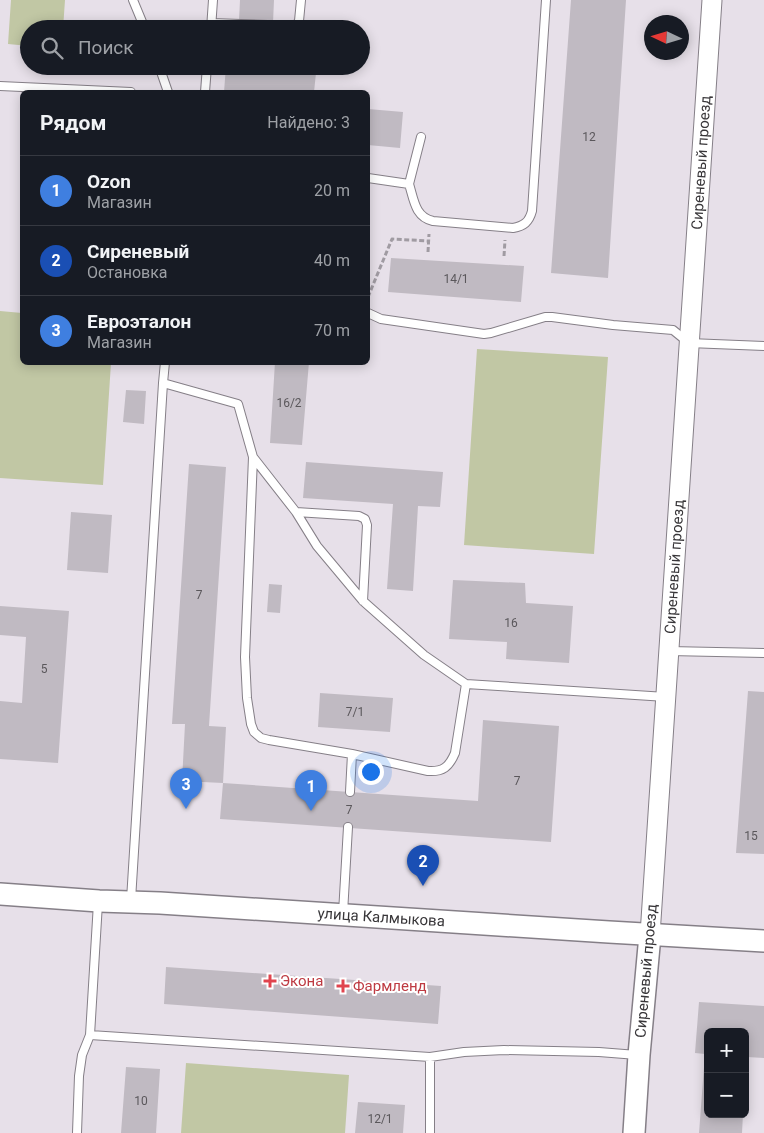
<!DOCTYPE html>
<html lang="ru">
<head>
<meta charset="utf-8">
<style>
	:root { --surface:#171b24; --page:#20242c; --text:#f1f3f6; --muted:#9ea1a6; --line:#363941; --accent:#db2777 }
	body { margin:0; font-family:Roboto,sans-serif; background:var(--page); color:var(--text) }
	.controls { position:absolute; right:15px; bottom:15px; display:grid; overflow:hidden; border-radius:8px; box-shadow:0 2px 12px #0003 }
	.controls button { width:45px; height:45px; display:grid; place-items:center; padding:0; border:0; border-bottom:1px solid var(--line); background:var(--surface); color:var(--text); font:25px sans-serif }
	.compass { position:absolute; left:644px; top:15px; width:45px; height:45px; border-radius:50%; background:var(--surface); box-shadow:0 2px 12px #0003; rotate:274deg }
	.you { position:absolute; left:370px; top:771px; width:18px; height:18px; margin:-12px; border:4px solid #fff; border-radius:50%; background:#1a73e8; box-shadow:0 0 0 8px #1a73e833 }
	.badge { display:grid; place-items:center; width:32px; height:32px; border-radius:50%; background:var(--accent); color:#fff; font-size:16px; font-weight:700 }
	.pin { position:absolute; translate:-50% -41px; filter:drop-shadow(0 1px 2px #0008) }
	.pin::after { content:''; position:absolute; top:26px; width:18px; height:15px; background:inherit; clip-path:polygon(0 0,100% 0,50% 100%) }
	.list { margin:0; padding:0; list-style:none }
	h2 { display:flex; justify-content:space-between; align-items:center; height:65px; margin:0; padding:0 20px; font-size:21px }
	h2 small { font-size:16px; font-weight:400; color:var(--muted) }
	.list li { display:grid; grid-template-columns:32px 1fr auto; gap:15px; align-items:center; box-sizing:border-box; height:70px; padding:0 20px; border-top:1px solid var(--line) }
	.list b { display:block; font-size:19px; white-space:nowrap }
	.list p { margin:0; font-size:16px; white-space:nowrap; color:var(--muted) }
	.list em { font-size:16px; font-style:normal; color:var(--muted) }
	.icon { flex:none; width:28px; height:28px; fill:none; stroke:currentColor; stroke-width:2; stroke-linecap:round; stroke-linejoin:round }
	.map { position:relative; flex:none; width:764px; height:1133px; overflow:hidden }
	.search { position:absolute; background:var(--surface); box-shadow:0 2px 12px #0003; left:20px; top:20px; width:350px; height:55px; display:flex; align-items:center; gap:12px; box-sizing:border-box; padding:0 18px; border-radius:28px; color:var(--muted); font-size:19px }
	.panel { position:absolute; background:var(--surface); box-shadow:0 2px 12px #0003; left:20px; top:90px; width:350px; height:275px; border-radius:8px }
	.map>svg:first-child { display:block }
</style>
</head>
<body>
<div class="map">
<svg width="764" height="1133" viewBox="0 0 764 1133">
	<rect width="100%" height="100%" fill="#e7e0e9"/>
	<path fill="#c1c7a4" d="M11 0H65L63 29H29V46L8 44Z
		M0 311 22 313V362L111 363 103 485 0 478Z
		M477 349 608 357 594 554 464 545Z
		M186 1063 349 1075 345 1133H181Z"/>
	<path fill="#c0bac2" d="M240 0H274L273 23 239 21Z
		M571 0H626L608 278 551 273Z
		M226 66 316 73 314 92H224Z
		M368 109 403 112 400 148 368 145Z
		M391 258 524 266 521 302 388 292Z
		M275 362H309L302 445 270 443Z
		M126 390 146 391 144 424 123 422Z
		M306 462 443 472 440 507 418 506 413 591 387 589 393 504 303 498Z
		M189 464 226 467 209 726 226 727 223 783 182 781 185 724H172Z
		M71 512 112 515 108 573 67 570Z
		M453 580 525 583 526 603 573 606 569 663 506 659 507 642 449 639Z
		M269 584 282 585 280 613 267 612Z
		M0 606 69 611 58 763 0 759V701L22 703 26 637 0 635Z
		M748 691 764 692V854L736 853Z
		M320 693 393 698 390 732 318 727Z
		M483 720 559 726 551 842 220 819 223 783 478 801Z
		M166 967 441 986 438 1024 164 1004Z
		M699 1002 764 1006V1058L747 1057V1066H745V1032H708V1114H743L742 1133H699L705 1054 695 1053Z
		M126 1067 160 1069 156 1133H121Z
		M358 1102 405 1105 403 1133H355Z"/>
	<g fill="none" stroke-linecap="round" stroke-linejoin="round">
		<g stroke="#857f87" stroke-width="10">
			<path id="service" d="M133 0 145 29
				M211 23 295 26 299 21 301 0
				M211 29 213 0
				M159 66 168 92
				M0 86 131 92
				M205 92 207 66
				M368 178 409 184C414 200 415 217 433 221L513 228C524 226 529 222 532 211L546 0
				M409 184 421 137
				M368 313 381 319 484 334 491 333 545 317H552L613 325 673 330 689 343 764 346
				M165 362 163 383 238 404 253 457 245 657 247 698 251 724 254 732 261 738 269 740 352 754 350 792
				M253 457 296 512 359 516 365 519 367 525 363 601
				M296 512 317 546 363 601 424 655 466 684 666 697
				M669 651 764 653
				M352 754 428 771C443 772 449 767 455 753L466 684
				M131 900 163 383
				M343 913 348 827
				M90 1035 430 1057 464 1052 504 1050 599 1052 637 1055
				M77 1133 79 1076 82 1055 90 1035 98 903
				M430 1133V1057"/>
		</g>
		<g stroke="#857f87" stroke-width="21">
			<g id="tertiary">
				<path id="s1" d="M650 935 712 0"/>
			</g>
		</g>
		<g stroke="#857f87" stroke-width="24">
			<g id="secondary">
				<path id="s2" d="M0 894 99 901 160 903 609 932 764 941"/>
				<path d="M634 1133 639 1055 650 935"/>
			</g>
		</g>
		<path stroke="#a09ba2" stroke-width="3" stroke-dasharray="5 2.5" stroke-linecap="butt" d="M428 252 429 234
			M504 256 505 240
			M368 297 392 239 428 241"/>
		<use href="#service" stroke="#fff" stroke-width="8"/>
		<use href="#tertiary" stroke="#fff" stroke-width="19"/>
		<use href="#secondary" stroke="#fff" stroke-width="21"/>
	</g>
	<g fill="#e0444e" stroke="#fff" stroke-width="2">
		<path d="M267.5 973.5h5v5h5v5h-5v5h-5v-5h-5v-5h5z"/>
		<path d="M340.5 978.5h5v5h5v5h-5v5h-5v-5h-5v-5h5z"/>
	</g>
	<g text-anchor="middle" stroke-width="4" stroke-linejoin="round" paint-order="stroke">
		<g font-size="12" fill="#5a575b">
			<text x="589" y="141">12</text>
			<text x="456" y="283">14/1</text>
			<text x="289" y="407">16/2</text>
			<text x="199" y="599">7</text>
			<text x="511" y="627">16</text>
			<text x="44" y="673">5</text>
			<text x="355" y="716">7/1</text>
			<text x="517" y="785">7</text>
			<text x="349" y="814">7</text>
			<text x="751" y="840">15</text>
			<text x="141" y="1105">10</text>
			<text x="380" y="1123">12/1</text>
		</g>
		<g font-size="15" fill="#383639" stroke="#fff">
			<text dy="5" stroke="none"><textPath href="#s1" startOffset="774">Сиреневый проезд</textPath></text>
			<text dy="5" stroke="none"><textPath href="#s1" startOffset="369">Сиреневый проезд</textPath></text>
			<text dy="5" stroke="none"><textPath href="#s2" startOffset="382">улица Калмыкова</textPath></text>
			<text transform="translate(646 971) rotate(-85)" y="5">Сиреневый проезд</text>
		</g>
		<g font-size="15" fill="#be3a42" stroke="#fff" text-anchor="start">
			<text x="280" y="986">Экона</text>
			<text x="353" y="991">Фармленд</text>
		</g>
	</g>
</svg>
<div class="controls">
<button>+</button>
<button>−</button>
</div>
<svg class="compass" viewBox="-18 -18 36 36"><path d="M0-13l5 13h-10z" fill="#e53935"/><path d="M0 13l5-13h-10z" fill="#9ea1a6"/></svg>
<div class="you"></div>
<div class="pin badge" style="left:311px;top:811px;background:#3f7fe0">1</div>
<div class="pin badge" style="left:423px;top:886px;background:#1a4fb4">2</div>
<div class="pin badge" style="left:186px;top:809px;background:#3f7fe0">3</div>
<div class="search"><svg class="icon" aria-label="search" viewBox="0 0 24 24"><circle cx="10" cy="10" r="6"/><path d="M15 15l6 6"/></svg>Поиск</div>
<section class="panel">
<h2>Рядом<small>Найдено: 3</small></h2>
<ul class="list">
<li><span class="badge" style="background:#3f7fe0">1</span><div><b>Ozon</b><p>Магазин</p></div><em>20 m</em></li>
<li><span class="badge" style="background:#1a4fb4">2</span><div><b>Сиреневый</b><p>Остановка</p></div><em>40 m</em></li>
<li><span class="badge" style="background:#3f7fe0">3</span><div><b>Евроэталон</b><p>Магазин</p></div><em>70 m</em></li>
</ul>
</section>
</div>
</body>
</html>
